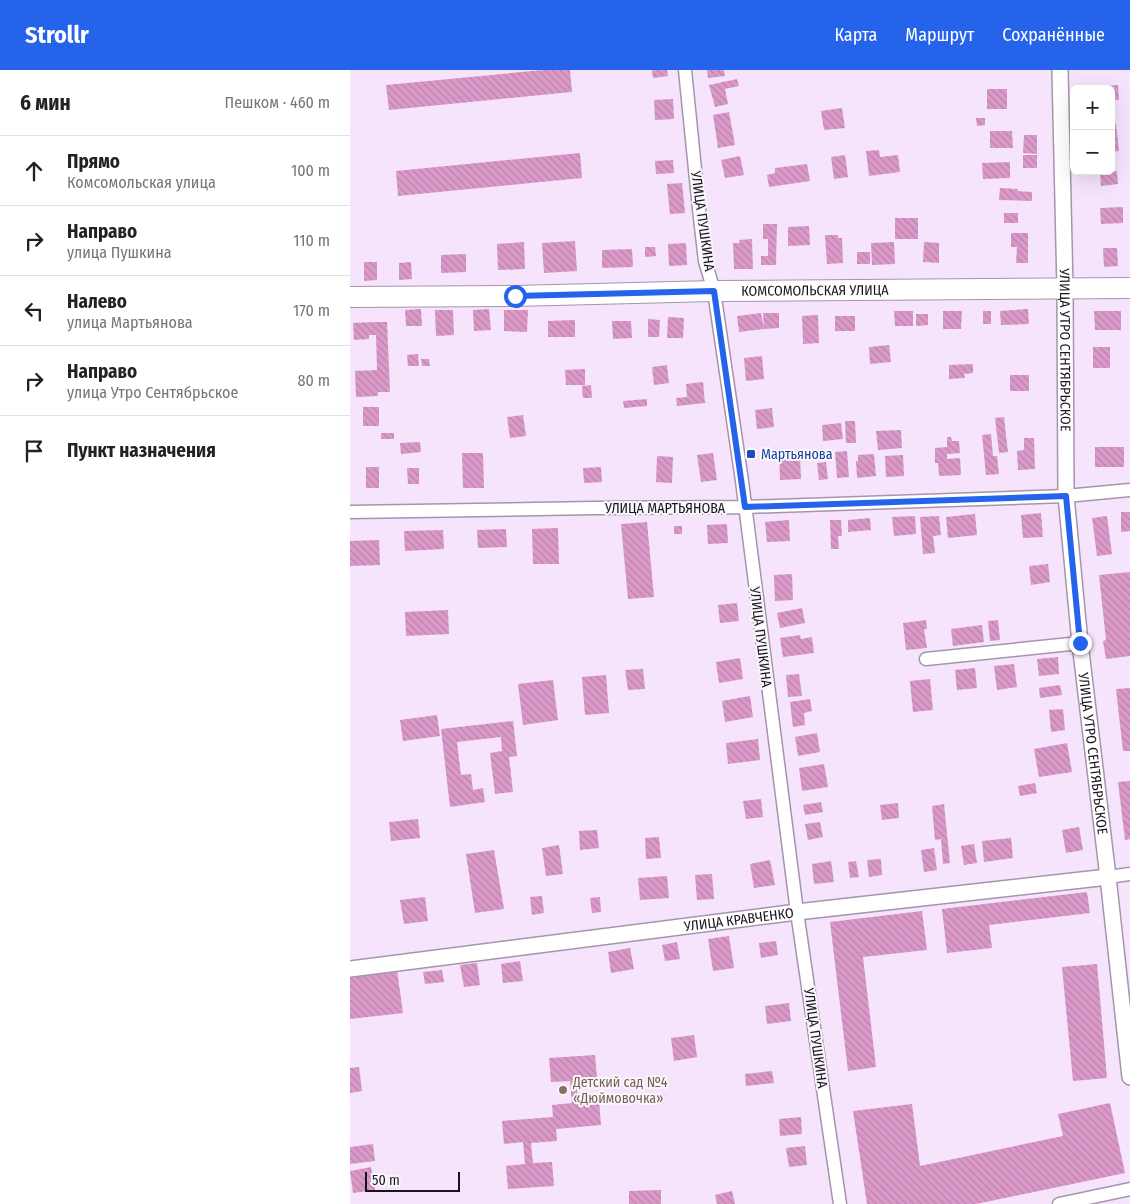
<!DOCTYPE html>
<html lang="ru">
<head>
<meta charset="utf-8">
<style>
	:root { --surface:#fff; --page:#f6f6f6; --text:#222; --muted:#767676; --line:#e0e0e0; --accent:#2563eb }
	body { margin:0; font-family:"Fira Sans Condensed",sans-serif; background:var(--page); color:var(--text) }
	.controls { position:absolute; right:15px; top:15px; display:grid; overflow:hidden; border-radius:8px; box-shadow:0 5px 20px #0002 }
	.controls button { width:45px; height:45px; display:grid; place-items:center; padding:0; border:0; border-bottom:1px solid var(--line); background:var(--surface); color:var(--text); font:25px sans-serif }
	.scale { position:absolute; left:15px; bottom:12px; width:95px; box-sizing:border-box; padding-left:5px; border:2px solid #19131b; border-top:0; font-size:14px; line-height:18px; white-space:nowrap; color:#19131b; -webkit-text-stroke:4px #faf7fc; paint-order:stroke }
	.stop { position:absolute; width:15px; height:15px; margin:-11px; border:4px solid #2563eb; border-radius:50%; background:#fff }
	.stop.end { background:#2563eb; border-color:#fff; box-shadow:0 1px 5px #0008 }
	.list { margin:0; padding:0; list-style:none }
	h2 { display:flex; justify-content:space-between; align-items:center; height:65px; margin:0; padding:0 20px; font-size:21px }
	h2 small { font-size:16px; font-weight:400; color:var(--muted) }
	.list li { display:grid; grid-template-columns:32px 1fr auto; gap:15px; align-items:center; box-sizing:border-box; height:70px; padding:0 20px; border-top:1px solid var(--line) }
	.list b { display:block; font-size:19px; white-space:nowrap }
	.list p { margin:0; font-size:16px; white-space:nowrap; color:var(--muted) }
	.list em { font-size:16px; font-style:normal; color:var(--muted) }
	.icon { flex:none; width:28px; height:28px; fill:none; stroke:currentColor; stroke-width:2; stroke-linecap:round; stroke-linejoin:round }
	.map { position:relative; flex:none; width:780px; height:1134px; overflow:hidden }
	header { display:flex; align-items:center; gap:30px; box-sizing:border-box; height:70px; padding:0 25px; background:var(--accent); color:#fff }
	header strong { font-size:24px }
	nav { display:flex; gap:28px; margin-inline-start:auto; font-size:18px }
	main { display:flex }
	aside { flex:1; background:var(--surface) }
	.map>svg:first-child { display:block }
</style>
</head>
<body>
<header>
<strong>Strollr</strong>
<nav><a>Карта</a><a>Маршрут</a><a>Сохранённые</a></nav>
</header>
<main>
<aside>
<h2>6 мин<small>Пешком · 460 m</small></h2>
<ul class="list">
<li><svg class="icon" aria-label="ahead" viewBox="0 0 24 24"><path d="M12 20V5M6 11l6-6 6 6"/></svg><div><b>Прямо</b><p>Комсомольская улица</p></div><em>100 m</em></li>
<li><svg class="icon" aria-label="right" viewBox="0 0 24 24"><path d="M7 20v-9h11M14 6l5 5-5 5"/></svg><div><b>Направо</b><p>улица Пушкина</p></div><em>110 m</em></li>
<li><svg class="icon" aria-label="left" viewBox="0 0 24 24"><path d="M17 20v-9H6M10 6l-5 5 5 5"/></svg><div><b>Налево</b><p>улица Мартьянова</p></div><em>170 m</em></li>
<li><svg class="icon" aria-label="right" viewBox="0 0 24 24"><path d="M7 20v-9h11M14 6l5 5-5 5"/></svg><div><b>Направо</b><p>улица Утро Сентябрьское</p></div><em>80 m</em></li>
<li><svg class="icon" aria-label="arrive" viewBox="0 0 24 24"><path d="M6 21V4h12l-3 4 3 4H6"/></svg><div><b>Пункт назначения</b></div></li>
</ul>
</aside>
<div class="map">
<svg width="780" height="1134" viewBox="0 0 780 1134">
	<defs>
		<pattern id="building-back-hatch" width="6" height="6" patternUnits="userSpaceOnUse" patternTransform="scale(1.25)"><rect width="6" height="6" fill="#da99c8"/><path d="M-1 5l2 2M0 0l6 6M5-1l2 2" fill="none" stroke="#ba83ab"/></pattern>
	</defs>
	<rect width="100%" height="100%" fill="#f5e4fc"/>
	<path fill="url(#building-back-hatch)" d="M193 0H220L222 22 39 40 36 15Z
		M302 0H317L318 6 303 8Z
		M357 0H374L375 6 358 8Z
		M387 9 389 16 375 19 378 34 365 37 359 15Z
		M768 15 769 30H761V19H740V17Z
		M637 19H657V39H637Z
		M323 29 324 49 305 50 304 30Z
		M492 38 495 58 474 60 471 41Z
		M379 42 385 75 368 78 363 45Z
		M626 48H635V55L627 56Z
		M761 54H766L769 81 761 82Z
		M640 61H662L663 78H640Z
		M674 65H687V84L673 83Z
		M529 80 530 87 548 85 550 102 519 106 516 81Z
		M230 83 232 108 48 126 46 101Z
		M495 85 498 107 484 109 481 87Z
		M673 85H687V98H673Z
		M390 86 394 105 375 108 371 90Z
		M323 90 324 103 306 104 305 91Z
		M660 92V108L633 109 632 93Z
		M457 94 460 111 419 117 417 105 425 103V98Z
		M767 101 768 114 751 116 750 103Z
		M332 113 335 143 320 144 317 114Z
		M650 118 668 119 667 121 682 122V131L649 130Z
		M773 137V153L751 154 750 138Z
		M654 143H668V153H654Z
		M545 148H568V169H545Z
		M413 154H427L426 195H411V186H418V169H413Z
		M459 156 460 175 438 176V157Z
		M661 163H678V193H666L667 177H661Z
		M475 165H488V168H492L493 193 477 194Z
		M402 169 403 199H384L383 173H390L389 170Z
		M225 171 227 201 194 203 192 173Z
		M174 172 175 199 148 200 147 174Z
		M544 172 545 194 522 195 521 173Z
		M574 172 589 173V193L573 192Z
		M336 173 337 195 319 196 318 174Z
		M295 177H305L306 186 295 187Z
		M753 178H767L768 196 754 197Z
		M282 179 283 197 252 198V180Z
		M507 182H520V194H507Z
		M116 184V202L91 203V185Z
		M14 192H27V210L14 211Z
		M61 192 62 209 49 210V193Z
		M71 239 72 256H56L55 240Z
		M139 239 141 260 124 261 123 240Z
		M678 239 679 254 651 255 650 241Z
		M85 240H103L104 265 86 266Z
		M154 240H178L177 262 154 261Z
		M544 241H563V256H545Z
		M593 241H612L611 259H593Z
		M633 241H641V254H633Z
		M744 241H771V260H745Z
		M411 243 414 259 389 262 387 246Z
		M413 243H429V258L414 259Z
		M566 244H578V255L566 256Z
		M468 245 469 273 453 274 452 246Z
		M485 246H505V261H485Z
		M318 247 334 248 333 268H317Z
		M298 249 310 250 309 267H298Z
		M225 250V267H198V251Z
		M262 251H281L282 268 263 269Z
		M25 252H37L40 322H28V326L6 327 5 301 27 300 26 265H19V269L4 270 3 253Z
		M539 275 541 292 520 294 519 277Z
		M743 277H760V298H743Z
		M68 284 69 296H58L57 285Z
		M412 286 414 309 396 311 394 288Z
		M71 289H79L80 296H72Z
		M623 294V303L614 304 615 308 599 309V295Z
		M317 295 319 313 304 315 302 297Z
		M235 299V315H216L215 300Z
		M660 305H679V321H660Z
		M353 312 355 333 327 336 326 328 337 327 336 314Z
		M241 315 242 328H233L232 316Z
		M297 329V336L274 338 273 331Z
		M13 337H29V356H13Z
		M422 338 424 357 407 359 405 340Z
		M173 345 176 366 160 368 157 347Z
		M654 347 658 382 649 383 645 348Z
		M495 351H505L506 373H496Z
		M491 353 493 369 473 371 472 355Z
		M551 360 552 378 528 380 526 361Z
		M31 363H44V369H31Z
		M641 364 643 386H647L649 404 636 405 632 365Z
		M597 367H601L602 371H609L610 383 597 384V389L610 388 611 405 589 406 588 393H585V378L597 377Z
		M674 368H684L685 399 668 400 667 381 674 380Z
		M70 372 71 382 51 384 50 373Z
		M745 377H774V397H745Z
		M439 380V386H450L451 409 430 410 429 381Z
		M497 381 499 407 487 408 485 382Z
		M112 383H133L134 418H113Z
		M363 383 367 410 351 412 347 385Z
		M524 384 526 406 507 408 506 391H508V385Z
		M553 385 554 406 536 407 535 386Z
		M307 386 323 387 322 413 306 412Z
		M476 392 478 409 469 410 467 393Z
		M16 397H29V418H16Z
		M251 397 252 412 234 413 233 398Z
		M57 398H69V414H58Z
		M771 442H780V461L771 462Z
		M691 443 693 467 673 468 671 445Z
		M625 444 627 465 598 468 596 447Z
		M565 446 566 464 544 466 542 447Z
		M589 446 591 465 583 466 585 483 573 484 570 447Z
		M757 446 762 484 747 486 742 448Z
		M520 448 521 460 498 462V450Z
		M439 450 440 471 417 472 415 452Z
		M480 450H491L492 466H488L489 479H481Z
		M297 452 304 527 278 529 271 454Z
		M377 454 378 473 358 474 357 455Z
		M324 456H332V464H324Z
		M208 458 209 494H183L182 459Z
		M156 459 157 477 128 478 127 460Z
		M93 460 94 479 55 481 54 461Z
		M29 470 30 495 0 496V471Z
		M698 494 700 512 681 515 679 496Z
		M780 502V586L756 589 753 571 756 570 749 505Z
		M442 504 443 530 425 531 424 505Z
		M387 533 389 551 370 553 368 535Z
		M452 538 455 553 430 558 427 543Z
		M98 540 99 564 56 566 55 542Z
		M576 550 577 559H574L577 578 556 580 553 553Z
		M648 550 650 570 640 571 638 551Z
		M632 555 634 572 603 576 601 559Z
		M450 565 451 569 462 567 464 583 433 587 430 568Z
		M708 587 709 604 689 606 687 589Z
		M390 588 393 609 369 613 366 592Z
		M664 594 667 617 647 620 644 596Z
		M625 598 627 618 607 620 605 600Z
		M293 599 295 619 278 620 275 600Z
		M449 604 452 626 438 627 436 605Z
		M256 605 259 643 235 645 232 607Z
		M580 609 583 640 563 642 560 611Z
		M203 610 208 650 173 655 168 614Z
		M710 615 712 625 690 628 689 618Z
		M780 618V681H773L766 619Z
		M400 626 403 647 375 652 372 631Z
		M460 629 462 641 454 643 455 655 443 657 440 632Z
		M713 639 715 660 701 662 699 640Z
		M87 645 90 666 53 671 50 650Z
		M163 651 167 686 159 687 163 722 145 724 140 683 152 681 151 667 107 672 111 705 121 704 123 720 133 718 135 732 100 737 91 659Z
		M467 663 470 682 448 686 445 667Z
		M408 669 410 690 378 694 376 673Z
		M717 673 722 702 689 707 684 679Z
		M474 694 478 717 452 721 449 698Z
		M780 711V769L775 770 768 712Z
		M685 713 687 723 670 726 668 716Z
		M411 729 413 747 396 749 393 731Z
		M471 732 473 742 455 745 453 735Z
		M548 733 549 748 532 750 530 735Z
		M594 734 600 793 593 794 591 769 585 770 582 736Z
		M68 749 70 768 41 771 39 752Z
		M470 752 473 767 458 770 455 754Z
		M729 757 733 780 716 783 712 760Z
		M247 760 249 778 230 780 229 761Z
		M309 767 311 788 296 789 295 768Z
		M661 768 663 788 634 792 632 771Z
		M624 774 627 793 614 795 611 776Z
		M209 775 213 804 196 806 192 778Z
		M584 778 587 800 574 802 571 780Z
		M144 780 154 839 125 843 116 784Z
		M531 789 532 805 519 807 517 790Z
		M420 790 425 815 404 818 400 794Z
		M481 791 484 812 464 814 462 794Z
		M506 791 509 807 500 808 498 792Z
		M362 804 364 829 347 830 345 805Z
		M317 806 319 828 290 830 288 808Z
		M737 822 740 843 639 855 642 878 597 883 592 839Z
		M192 826 194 843 182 845 180 827Z
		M75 827 78 851 54 854 50 830Z
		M250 827 251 842 242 843 240 828Z
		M572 841 577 880 513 887 526 997 498 1001 480 852Z
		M379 866 384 898 363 901 358 869Z
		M426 871 428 885 411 888 409 873Z
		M327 872 330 889 315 891 312 875Z
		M280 878 284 899 261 903 258 882Z
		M170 891 173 911 153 913 151 894Z
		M127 893 130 915 114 917 110 895Z
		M747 894 757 1008 723 1011 712 897Z
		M47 900 53 943 0 949V906Z
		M92 900 94 912 75 914 73 902Z
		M439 933 441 951 417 954 415 936Z
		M344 965 347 987 324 991 321 968Z
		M245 985 247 1007 226 1009 228 1032 249 1030 251 1055 206 1059 207 1071 181 1073 183 1093 202 1092 204 1116 158 1119 156 1096 175 1094 173 1072 154 1074 152 1051 203 1047 202 1035 222 1033 220 1011 201 1012 199 988Z
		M9 997 12 1021 0 1023V998Z
		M422 1001 424 1013 396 1016 395 1004Z
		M760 1033 775 1103 626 1134H517L503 1041 562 1034 570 1096 713 1066 708 1044Z
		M451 1047 452 1064 430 1066 429 1049Z
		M23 1074 25 1091 0 1094V1077Z
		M455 1076 457 1095 439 1097 436 1078Z
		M21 1097 25 1120 3 1123 0 1101Z
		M311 1120V1134H279V1121Z
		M382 1121 385 1134H367L365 1125Z"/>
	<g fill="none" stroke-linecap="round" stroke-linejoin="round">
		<g stroke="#a595ab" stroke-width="15">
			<path id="minor" d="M335 0 349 139 355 191 364 221 392 411 447 842 490 1134
				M0 442 244 438 395 437 716 426 780 420
				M576 589 730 573
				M758 807 780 804
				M709 1134 780 1119"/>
		</g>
		<g stroke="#a595ab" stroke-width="18">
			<g id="tertiary">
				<path id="s1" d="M710 0 715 219 716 426 730 573 758 807 780 1007"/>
				<path id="s2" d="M0 899 447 842 758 807"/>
			</g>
		</g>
		<g stroke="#a595ab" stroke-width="22">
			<g id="primary">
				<path id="s3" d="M0 227 165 226 364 221 780 218"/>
			</g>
		</g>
		<use href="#minor" stroke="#fff" stroke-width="12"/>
		<use href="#tertiary" stroke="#fff" stroke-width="15"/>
		<use href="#primary" stroke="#fff" stroke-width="20"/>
	</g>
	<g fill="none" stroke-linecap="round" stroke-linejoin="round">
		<path stroke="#2563eb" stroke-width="6" d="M165 226 364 221 395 437 716 426 730 573"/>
	</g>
	<rect fill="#1a4fb4" stroke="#faf7fc" stroke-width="2" x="396" y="379" width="10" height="10" rx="2.5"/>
	<circle fill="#8d6e63" stroke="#faf7fc" stroke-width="2" cx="213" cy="1020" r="5"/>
	<g text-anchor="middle" stroke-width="4" stroke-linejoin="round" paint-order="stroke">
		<g font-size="14" fill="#19131b" stroke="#faf7fc">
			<text transform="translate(353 151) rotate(82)" y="5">УЛИЦА ПУШКИНА</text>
			<text dy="5" stroke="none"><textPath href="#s3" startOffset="465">КОМСОМОЛЬСКАЯ УЛИЦА</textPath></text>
			<text dy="5" stroke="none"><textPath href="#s1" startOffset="280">УЛИЦА УТРО СЕНТЯБРЬСКОЕ</textPath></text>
			<text x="315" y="443">УЛИЦА МАРТЬЯНОВА</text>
			<text transform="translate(411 567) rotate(83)" y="5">УЛИЦА ПУШКИНА</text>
			<text dy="5" stroke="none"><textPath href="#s1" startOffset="685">УЛИЦА УТРО СЕНТЯБРЬСКОЕ</textPath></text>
			<text dy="5" stroke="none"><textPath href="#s2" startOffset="392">УЛИЦА КРАВЧЕНКО</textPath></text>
			<text transform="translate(466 968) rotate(82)" y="5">УЛИЦА ПУШКИНА</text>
		</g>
		<g font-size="14" fill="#164399" stroke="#faf7fc" text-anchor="start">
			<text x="411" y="389">Мартьянова</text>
		</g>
		<g font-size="14" fill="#785e54" stroke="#faf7fc" text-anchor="start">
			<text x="223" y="1017">Детский сад №4<tspan x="223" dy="16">«Дюймовочка»</tspan></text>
		</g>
	</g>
</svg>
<div class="controls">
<button>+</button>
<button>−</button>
</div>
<div class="scale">50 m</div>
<div class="stop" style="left:165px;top:226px"></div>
<div class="stop end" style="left:730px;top:573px"></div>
</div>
</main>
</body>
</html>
